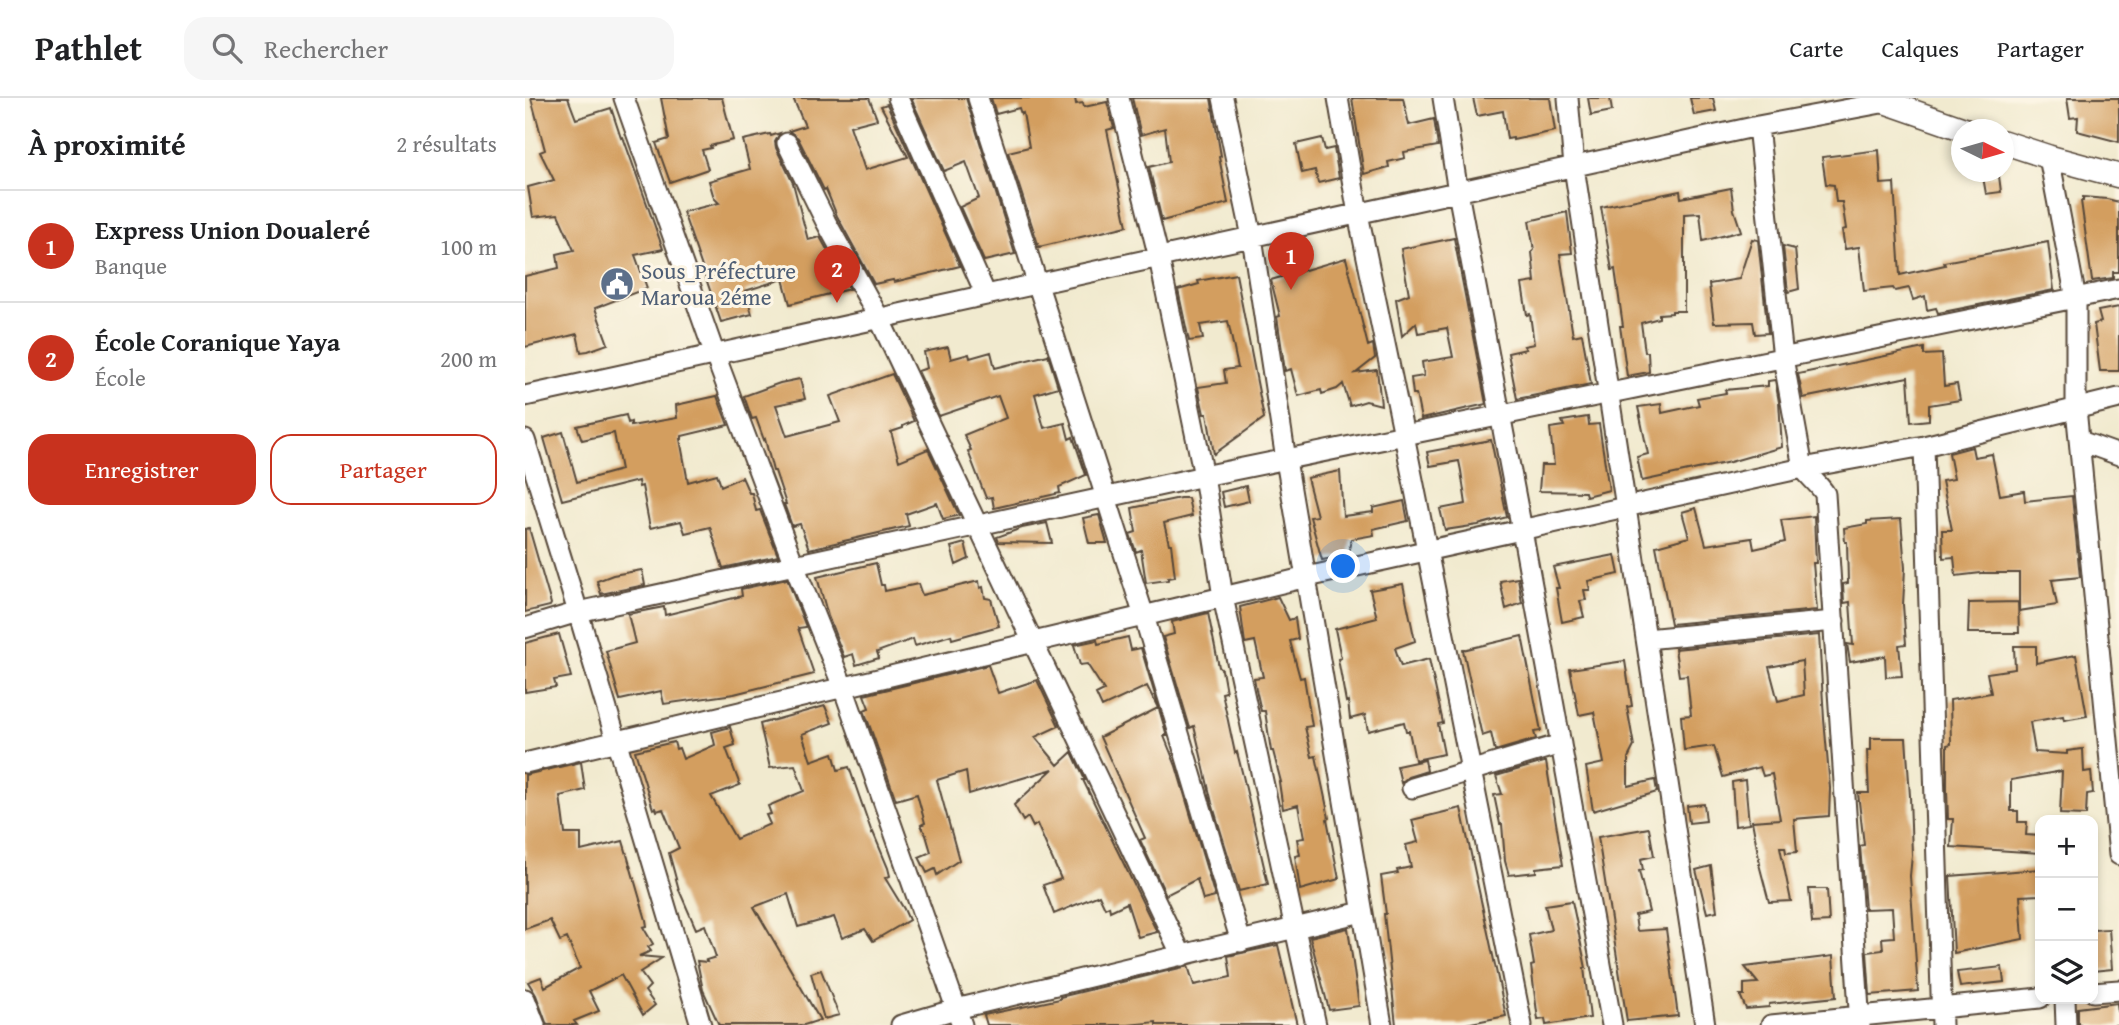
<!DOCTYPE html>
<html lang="fr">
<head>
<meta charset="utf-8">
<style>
	:root { --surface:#fff; --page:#f6f6f6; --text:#202124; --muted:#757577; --line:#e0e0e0; --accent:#c8321e }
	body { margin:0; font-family:"Gentium Book Plus",serif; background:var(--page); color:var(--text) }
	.controls { position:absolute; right:21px; bottom:21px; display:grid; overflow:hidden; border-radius:14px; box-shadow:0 4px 10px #0003 }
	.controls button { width:63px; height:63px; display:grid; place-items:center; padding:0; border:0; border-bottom:2px solid var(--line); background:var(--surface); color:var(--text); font:35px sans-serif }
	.compass { position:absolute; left:1426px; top:21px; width:63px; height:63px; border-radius:50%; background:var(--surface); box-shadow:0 4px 10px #0003; rotate:95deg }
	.you { position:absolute; left:819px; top:469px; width:24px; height:24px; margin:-18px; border:5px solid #fff; border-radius:50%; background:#1a73e8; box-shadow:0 0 0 10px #1a73e833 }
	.badge { display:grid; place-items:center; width:46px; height:46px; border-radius:50%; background:var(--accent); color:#fff; font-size:23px; font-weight:700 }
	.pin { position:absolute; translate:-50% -58px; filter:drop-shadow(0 2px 4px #0008) }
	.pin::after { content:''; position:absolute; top:37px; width:24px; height:21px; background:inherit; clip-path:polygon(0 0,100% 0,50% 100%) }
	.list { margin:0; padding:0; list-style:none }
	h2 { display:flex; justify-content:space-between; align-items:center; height:91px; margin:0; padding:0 28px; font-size:30px }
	h2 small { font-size:23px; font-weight:400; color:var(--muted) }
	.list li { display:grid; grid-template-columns:46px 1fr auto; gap:21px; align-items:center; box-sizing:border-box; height:112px; padding:0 28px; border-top:2px solid var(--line) }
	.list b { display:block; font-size:26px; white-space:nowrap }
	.list p { margin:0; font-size:23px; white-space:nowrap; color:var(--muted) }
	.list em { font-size:23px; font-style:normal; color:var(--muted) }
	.actions { display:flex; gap:14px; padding:21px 28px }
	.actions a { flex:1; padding:16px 0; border:2px solid var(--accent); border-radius:21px; text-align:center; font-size:24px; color:var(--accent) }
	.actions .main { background:var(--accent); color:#fff }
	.icon { flex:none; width:38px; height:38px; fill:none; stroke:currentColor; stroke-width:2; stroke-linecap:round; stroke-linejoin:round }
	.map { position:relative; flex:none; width:1594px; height:927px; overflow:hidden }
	header { display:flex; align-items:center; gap:42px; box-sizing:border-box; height:98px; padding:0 35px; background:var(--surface); border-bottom:2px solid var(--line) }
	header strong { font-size:33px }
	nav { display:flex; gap:38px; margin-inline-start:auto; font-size:24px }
	.search { width:490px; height:63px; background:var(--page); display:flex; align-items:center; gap:18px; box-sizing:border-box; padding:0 24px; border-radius:21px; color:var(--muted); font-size:26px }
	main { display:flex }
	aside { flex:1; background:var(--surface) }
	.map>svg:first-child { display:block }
</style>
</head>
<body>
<header>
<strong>Pathlet</strong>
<div class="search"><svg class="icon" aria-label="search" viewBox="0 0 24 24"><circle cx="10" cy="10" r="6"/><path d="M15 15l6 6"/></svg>Rechercher</div>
<nav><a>Carte</a><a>Calques</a><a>Partager</a></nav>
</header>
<main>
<aside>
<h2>À proximité<small>2 résultats</small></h2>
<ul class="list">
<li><span class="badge">1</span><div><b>Express Union Doualeré</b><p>Banque</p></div><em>100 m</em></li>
<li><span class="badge">2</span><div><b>École Coranique Yaya</b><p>École</p></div><em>200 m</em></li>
</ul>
<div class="actions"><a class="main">Enregistrer</a><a>Partager</a></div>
</aside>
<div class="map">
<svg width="1594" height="927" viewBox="0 0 1594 927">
	<rect width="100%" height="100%" fill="#fcf5e5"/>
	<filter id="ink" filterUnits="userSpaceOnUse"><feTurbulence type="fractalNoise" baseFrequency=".0143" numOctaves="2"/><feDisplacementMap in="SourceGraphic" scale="14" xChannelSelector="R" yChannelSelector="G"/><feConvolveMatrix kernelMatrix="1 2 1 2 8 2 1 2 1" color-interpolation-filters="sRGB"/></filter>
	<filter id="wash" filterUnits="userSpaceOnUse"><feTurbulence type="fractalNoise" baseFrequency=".00686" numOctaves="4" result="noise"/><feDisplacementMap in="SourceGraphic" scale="28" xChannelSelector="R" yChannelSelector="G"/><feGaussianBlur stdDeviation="1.57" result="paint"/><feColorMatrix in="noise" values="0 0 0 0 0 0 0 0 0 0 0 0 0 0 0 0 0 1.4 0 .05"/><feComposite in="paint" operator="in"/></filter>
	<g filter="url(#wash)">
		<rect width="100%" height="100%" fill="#f1eacf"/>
		<g id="blocks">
			<path fill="#d39e5f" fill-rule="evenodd" d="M6 0H43L51 21 86 10 96 40 98 39 138 151 110 157 122 190 70 210 83 246 63 253 56 254 52 236 0 249V178L34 170 32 156 49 152 33 116 8 119 3 89 29 82 15 54 20 52Z
				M136 0H197L208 42 185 48 186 50 177 52 183 71 145 84 131 45 144 41Z
				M268 0H344L352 21 325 28 340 72 383 59 356 8 362 6 435 168 369 184 368 182 349 186 312 118 301 91 299 92 273 40 264 33 280 28Z
				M386 0H441L490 156 459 163 435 109 454 100 441 64 419 73Z
				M466 0H550L551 6 558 5 559 9 582 4 589 30 582 32 602 128 514 149 483 54 504 49 498 15 496 16 494 10 471 16Z
				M607 0H686L696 58 694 59 703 105 637 123 624 69 644 64 640 30 616 37Z
				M827 0H878L884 27 909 21 913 48 879 54 880 60 863 64 864 69 839 76Z
				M948 0H1025L1030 33 988 42V40L982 41 978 13 952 18Z
				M1063 0H1085L1087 13 1066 17Z
				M1165 0H1188L1191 13 1169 17Z
				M1542 0H1594V44L1552 33 1553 19 1545 20Z
				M255 35 250 44 251 50 268 85 283 142 295 139 324 191 265 206 258 181 220 193 227 216 196 224 158 114 194 105 189 100 184 83 225 71 218 42 245 36 246 38Z
				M797 40 800 52 809 50 814 80 793 85 790 72 777 75 771 46Z
				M1354 52 1356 86 1369 85 1375 177 1420 167 1419 164 1523 144 1529 192 1413 215 1411 210 1402 212 1400 198 1388 202 1384 190 1370 193 1368 190 1339 193 1334 149 1320 151 1317 132 1321 131 1317 104H1311L1309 87 1301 86 1297 59Z
				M1474 78 1476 94 1461 96 1458 79Z
				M1206 90 1209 112 1216 133 1178 143 1175 115 1159 116V213H1147V215L1134 216V220L1116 225 1120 254H1123L1124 274 1102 278 1095 228H1098L1090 171 1087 172 1076 109 1155 93 1156 100Z
				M1558 99 1582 101 1594 104V174H1588V180L1567 183 1556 103H1558Z
				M1042 114 1047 155 1035 156 1048 238 1057 236 1066 286 992 301 983 255 1001 251 999 248 1009 246 1005 216 1002 217 997 186 1010 184 1007 154 1009 152 1004 123Z
				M929 140 961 306 896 321 891 296H888L886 280 899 278 897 264 928 259 922 230 893 235 891 225 877 238 871 201 884 196 876 151Z
				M1227 141 1233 142 1243 235 1230 236 1228 224 1189 225 1184 186 1214 181Z
				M1258 148 1270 151 1274 191 1263 194Z
				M821 160 843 248 848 246 850 260 831 275 852 272 856 307 841 303 825 308 818 286 812 291 797 296 796 292 773 298 766 271 760 273 752 219 755 218 746 182Z
				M711 176 739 320 689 356 682 316H679L673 289 701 285 699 272 713 270 703 223 675 227 678 241 664 243 653 192 674 186 673 183Z
				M1594 209V273H1575L1569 226 1576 224 1573 213Z
				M423 249 426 261 444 256 445 260 466 254 470 270 523 257 533 289 510 296 519 330 540 325 544 341 548 339 561 377 534 389 535 395 469 410 467 399 461 400 443 353 446 352 439 337 481 320 473 298 414 318 393 273 402 270 399 254Z
				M1399 250V257L1417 256 1419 288 1432 286 1435 302 1404 307V322L1386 324 1383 279 1278 300 1273 276Z
				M367 276 389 323 378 328V330L366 334 374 363 403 351 434 417 418 421 412 405 381 416 384 428 284 451 275 426 267 428 259 406H261L250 373H248L240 341 239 342 231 320 227 321 219 298 255 285 275 281 280 301 251 307 262 338 315 324 305 298Z
				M1250 282 1254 304 1257 349 1205 364 1117 383 1112 359 1123 356 1113 309 1136 306 1137 315 1174 307 1172 300 1201 295 1200 292 1243 288V283Z
				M192 298 203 327 157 338V341H155L163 384 192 376 196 388 217 379 224 395H227L231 413 235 412 253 458 198 470 185 429 160 435 156 423 125 430 117 388 114 389 113 383 37 402 19 340 38 334 52 384 96 372 89 335 57 342 52 328 101 317 103 325 106 324V328L152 320 151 307Z
				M1063 319 1064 327 1074 326 1084 392 1061 398 1060 394 1014 393 1016 367H1029L1025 330 1039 328 1037 323Z
				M966 342 982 419 953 427 920 432 915 411 941 406 936 373 934 363 905 368 902 354Z
				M1447 349 1449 359 1467 356 1475 397 1499 393 1500 403 1547 398 1555 479 1527 482 1532 507 1494 513V475H1456L1431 478 1429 459 1418 460 1417 432H1427L1417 383 1429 381 1424 355Z
				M815 373 818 418 848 414V410L879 403 883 423 848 431 849 437 826 441 823 457 797 462 785 419 792 418 782 380Z
				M721 388 724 403 699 409 696 394Z
				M655 400H663L667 418 639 425 644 446H646L650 479 643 480V482L621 485 616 452 611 454 605 436 611 434 607 410Z
				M1171 410 1181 447 1227 440 1229 451 1260 444 1256 422 1289 418 1291 465H1288L1292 512 1146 526 1131 448 1164 439 1157 414Z
				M574 417 582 445H564L558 420Z
				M1376 421 1380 470 1378 507 1381 546 1374 547 1377 578 1361 579 1360 558 1325 564 1322 546 1328 547 1325 504 1319 505 1318 486 1323 485 1322 444H1320L1319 430 1342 426V423Z
				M522 425 527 445 474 444 472 439 497 430Z
				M4 430 26 506 25 508 0 514V431Z
				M440 445 444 461 431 467 426 449Z
				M1090 457 1094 476 1063 483 1065 492H1059L1061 502 1055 503 1059 519 1037 524 1031 490H1034L1028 469Z
				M351 465 356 487H359L360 493 393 486 397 497 454 483 455 490 458 489 460 500 466 501 474 528 427 541 426 537 390 548 388 541 352 554 354 560 331 567 328 556 319 559 303 518 292 479Z
				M117 472 120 487 76 496 72 483 88 477Z
				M993 480 997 505 981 511 975 483Z
				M262 481 281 529 273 530 289 576 209 596 139 606 136 593 95 602 81 553 110 545 103 516 139 509 140 517 217 498 216 491Z
				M878 486 890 543 870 550 876 568 904 561 918 625 913 626 919 656 890 662 884 633H881L879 624 843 633 840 617 825 621 823 603 821 604 813 561 816 560 810 531 852 520 845 492Z
				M753 499 764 522 770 520 773 541 765 543 775 580 779 579 787 628 780 629 787 659 791 658 801 705 804 720 802 721 814 781 775 792 770 758 775 757 772 741 779 740 773 707 758 711 754 684H756L748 653H746L740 613H736L731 591 729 580 738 579 730 543 720 545 715 509Z
				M1493 504 1494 535H1443L1444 505Z
				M683 515 694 569 697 572 701 594 697 595 710 655 712 654 718 678 743 786 714 793 687 705 669 628 665 630 638 539 649 536 647 524Z
				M34 536 46 579 29 582 31 589 0 594V545Z
				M1294 537 1299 621 1305 690 1304 718 1269 721 1272 754 1261 755 1260 749H1255L1266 803 1244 804 1234 766H1235L1227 723 1255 721 1247 676 1238 678 1235 669 1198 679 1189 648 1159 652 1156 618 1166 617 1162 577 1154 578 1150 551ZM1277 563 1279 597 1253 603 1244 569Z
				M997 538 1016 633 1009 634 1011 641 970 653 966 635 957 638 938 552Z
				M603 539 606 552 616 550 642 638H639L651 668 690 799 678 802 672 781 641 797 615 742 620 740 575 639 633 610 622 588 577 609 571 596 579 592 562 566 555 567 549 547 572 542 573 546Z
				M1489 548H1511V565L1551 557 1562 618 1539 622 1538 618 1505 624 1510 654 1542 656V653L1558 651 1559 674 1566 673 1568 695 1562 696 1561 717 1535 716 1537 673 1486 682V713H1493V724H1502L1501 737 1515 738V755L1426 749 1428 721H1423L1422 692V647L1426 646 1425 602 1466 595 1462 575 1490 571Z
				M1100 563 1107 608 1102 609 1109 648 1103 660V688L1130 682 1132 694 1068 713 1061 669 1079 665 1069 614 1054 617 1045 571Z
				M463 567 473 595 512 582 534 628 510 639 533 667 547 654 560 682H558L632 834 613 839 602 805 585 813 584 808 580 810 574 797 529 816 518 787 536 781 512 726 508 729 503 719 498 723 489 707 528 671 444 696 441 673 412 682 434 762 412 777 410 771 402 775 394 759 406 754 401 737 396 727 400 725 392 696 371 702 339 612 344 610 339 597Z
				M300 608 307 625 277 636 286 663 308 655 313 672 324 669 347 735 348 734 363 770 365 778 360 780 379 811 384 822 348 843 340 831 317 840 309 819 273 829 263 796 229 809 295 922 279 927H194L178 892 172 863 182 864 181 862 191 859 180 827 171 831 154 792 144 755 154 750 138 711 132 713 131 710 128 711 110 653 149 644 151 651 154 650 158 661 190 647 187 634 205 629 210 647 201 650 215 687 186 698 211 741 245 726 241 717 246 716 243 708 279 693 270 667 245 670 235 626Z
				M1346 640H1381L1385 698 1387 757 1385 778 1393 893 1345 897 1342 854 1358 852 1357 840 1369 839 1367 810 1340 811 1335 748 1339 747 1333 695H1344L1342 652H1346Z
				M900 662 902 673 883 679 876 685 872 668Z
				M56 664 60 692 35 698 40 736H56V753L98 743 121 822 122 828 118 829 128 846 123 849 126 853 114 858 137 860 115 874 125 888 120 893 130 907 118 917 96 877 64 893 74 913 49 923 52 927H22L11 897 3 884 16 879 20 889 55 870 42 840 35 843 25 822 0 831V677Z
				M1019 664H1021L1038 767 1011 770V774L984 777 980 763 977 726H975L969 697 977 696 971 678Z
				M1220 682 1224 726 1210 728 1207 684Z
				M1179 706 1181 723 1164 725 1162 708Z
				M936 710 981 918 936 927H871L859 816H861L856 778 873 775 872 772 886 769 881 747 893 744 887 722Z
				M1124 730 1129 758 1116 761 1118 772 1114 773 1124 814 1110 817 1112 833 1141 831 1153 918 1102 923 1073 739Z
				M1186 768 1192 813 1182 815 1171 772Z
				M1515 771V797L1495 798 1498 841 1429 855 1425 778Z
				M1284 791H1302L1304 824 1287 825Z
				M1047 803 1061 870H1059L1065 920 1021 927 1020 921 1013 922 1006 868 1009 867 1004 837 1026 832 1020 807Z
				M823 830 834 908 804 912 785 839Z
				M1584 831 1587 871 1568 873V832Z
				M753 847 772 927H631V924L603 927H462L459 917 535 901V899L663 868 669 887 706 879 703 858Z
				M1308 858 1311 899 1244 906V909L1221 911 1215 897H1219V886L1233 885 1220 869Z
				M1477 869 1479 884 1435 889 1432 874Z
				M296 872 314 917 299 921 286 875Z
				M1592 905 1594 927H1553V910Z"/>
		</g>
	</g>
	<g filter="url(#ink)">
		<use href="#blocks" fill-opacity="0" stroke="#564739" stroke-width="2"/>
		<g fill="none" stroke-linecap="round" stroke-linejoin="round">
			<g stroke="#564739" stroke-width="23">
				<path id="minor" d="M99 0 190 257 269 467 318 589 437 927
					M373 0 461 197
					M453 0 619 518 716 844
					M594 0 634 160 679 378 698 499 791 927
					M698 0 727 139 761 362 857 927
					M813 0 833 116 879 337 997 927
					M918 0 933 94 997 432 1087 927
					M1043 0 1049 69 1180 927
					M1233 28 1258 260 1278 370C1285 380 1294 386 1300 396L1335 927
					M262 45 301 124 354 220 657 858
					M1524 59 1551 201V310L1594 757
					M0 298 1233 28 1367 3
					M0 342 53 514 176 927
					M1555 343 1594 357
					M1399 348 1417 927
					M0 530 53 514 679 378 1594 191
					M1121 541 1309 523
					M0 665 782 479 1278 370 1399 348 1594 300
					M887 690 1036 646
					M1568 894 1594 892
					M0 901 10 927
					M1540 901 1541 927
					M376 927 431 911 837 814
					M1246 927 1515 900"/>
			</g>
			<g stroke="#564739" stroke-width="26">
				<path id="tertiary" d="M1349 0 1441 32
					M1478 44 1524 59 1594 78"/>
			</g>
			<use href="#minor" stroke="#fff" stroke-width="19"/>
			<use href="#tertiary" stroke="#fff" stroke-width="23"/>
		</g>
	</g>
	<defs>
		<g id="civic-disc" transform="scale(1.75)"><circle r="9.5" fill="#5c6f8a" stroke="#fcf5e5"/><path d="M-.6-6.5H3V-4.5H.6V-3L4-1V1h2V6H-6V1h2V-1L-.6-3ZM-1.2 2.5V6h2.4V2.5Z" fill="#fff"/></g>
	</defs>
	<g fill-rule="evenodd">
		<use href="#civic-disc" x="92" y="186"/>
	</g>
	<g text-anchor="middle" stroke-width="6" stroke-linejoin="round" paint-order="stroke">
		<g font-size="23" fill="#4e5e75" stroke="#fcf5e5" text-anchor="start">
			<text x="116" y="181">Sous_Préfecture<tspan x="116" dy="26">Maroua 2éme</tspan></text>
		</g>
	</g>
</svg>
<div class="controls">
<button>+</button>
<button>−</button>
<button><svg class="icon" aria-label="layers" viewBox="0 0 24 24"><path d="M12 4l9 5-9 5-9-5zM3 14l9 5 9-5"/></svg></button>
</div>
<svg class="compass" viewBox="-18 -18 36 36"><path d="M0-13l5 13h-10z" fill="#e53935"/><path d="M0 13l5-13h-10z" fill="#757577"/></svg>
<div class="you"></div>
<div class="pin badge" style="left:766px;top:192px">1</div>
<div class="pin badge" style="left:312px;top:205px">2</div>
</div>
</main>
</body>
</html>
